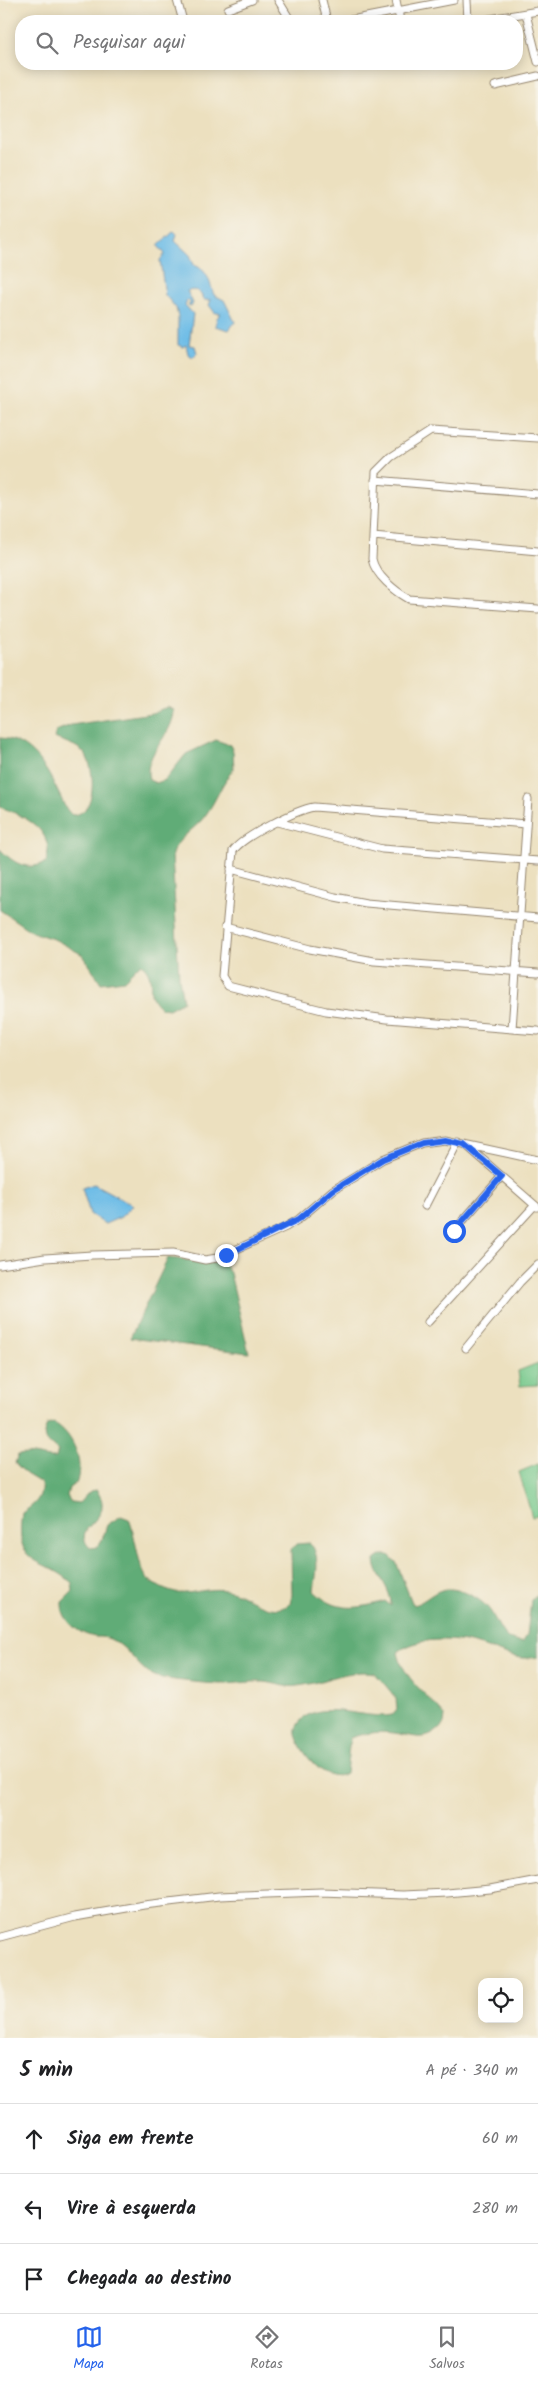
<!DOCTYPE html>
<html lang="pt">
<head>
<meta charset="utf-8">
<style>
	:root { --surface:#fff; --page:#f2f2f2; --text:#202124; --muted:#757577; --line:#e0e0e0; --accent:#2563eb }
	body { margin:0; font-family:Kalam,sans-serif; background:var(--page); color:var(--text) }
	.controls { position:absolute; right:15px; bottom:15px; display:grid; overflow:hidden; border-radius:10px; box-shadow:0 2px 12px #0003 }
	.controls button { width:45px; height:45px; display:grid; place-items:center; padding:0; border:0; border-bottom:1px solid var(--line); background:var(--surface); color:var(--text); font:25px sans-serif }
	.stop { position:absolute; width:15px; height:15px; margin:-11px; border:4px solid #2563eb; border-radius:50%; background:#fff }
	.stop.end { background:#2563eb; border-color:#fff; box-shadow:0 1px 5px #0008 }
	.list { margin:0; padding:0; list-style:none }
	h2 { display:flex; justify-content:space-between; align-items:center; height:65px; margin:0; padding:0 20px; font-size:21px }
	h2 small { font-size:16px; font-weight:400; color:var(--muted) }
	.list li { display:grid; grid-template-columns:32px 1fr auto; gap:15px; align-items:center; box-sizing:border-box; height:70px; padding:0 20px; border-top:1px solid var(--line) }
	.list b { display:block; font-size:19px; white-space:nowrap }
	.list em { font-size:16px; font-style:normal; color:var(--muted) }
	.icon { flex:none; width:28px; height:28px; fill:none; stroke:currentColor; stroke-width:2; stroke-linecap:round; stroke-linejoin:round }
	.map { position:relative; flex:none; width:538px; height:2038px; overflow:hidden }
	.search { position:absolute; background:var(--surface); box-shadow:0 2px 12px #0003; left:15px; right:15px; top:15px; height:55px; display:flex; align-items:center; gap:12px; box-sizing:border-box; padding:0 18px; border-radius:20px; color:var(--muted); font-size:19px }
	.sheet { height:275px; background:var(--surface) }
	nav { display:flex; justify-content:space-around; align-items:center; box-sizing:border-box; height:70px; border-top:1px solid var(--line); background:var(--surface); font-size:14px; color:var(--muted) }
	nav a { display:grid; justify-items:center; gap:2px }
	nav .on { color:var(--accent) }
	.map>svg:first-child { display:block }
</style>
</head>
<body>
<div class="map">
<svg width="538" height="2038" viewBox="0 0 538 2038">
	<rect width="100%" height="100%" fill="#f7f3e8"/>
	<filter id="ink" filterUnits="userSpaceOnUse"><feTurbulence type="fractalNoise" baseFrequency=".02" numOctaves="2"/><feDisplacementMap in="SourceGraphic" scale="10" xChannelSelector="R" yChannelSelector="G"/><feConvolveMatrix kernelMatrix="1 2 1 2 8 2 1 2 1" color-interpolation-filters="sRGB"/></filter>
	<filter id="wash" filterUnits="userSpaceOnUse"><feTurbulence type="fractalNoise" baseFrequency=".0096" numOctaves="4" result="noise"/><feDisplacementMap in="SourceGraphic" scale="20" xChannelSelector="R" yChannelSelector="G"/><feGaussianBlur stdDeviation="1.12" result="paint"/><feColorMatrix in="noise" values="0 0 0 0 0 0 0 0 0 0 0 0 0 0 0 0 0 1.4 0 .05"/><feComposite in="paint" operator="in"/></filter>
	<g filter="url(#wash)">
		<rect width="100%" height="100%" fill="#ece0bf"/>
		<path fill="#75c88b" stroke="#587954" d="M538 1363V1385L520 1386 518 1371Z
			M538 1464V1516L532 1517 519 1472Z"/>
		<path fill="#60ac77" stroke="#4e6b4a" d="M167 707 174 710C174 736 142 753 149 780L156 783 165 780 186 754 216 740 230 745 233 751 234 769C222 782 217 799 207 813 197 829 178 836 172 854L179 978 183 1001 169 1009 161 1008C141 992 160 981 141 963L124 980 101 983 83 955 56 940 32 932 0 910V849C13 863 28 872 46 862 56 830 24 816 0 807V738C29 739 47 768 58 792 63 801 64 808 72 815 98 815 95 768 85 754 78 745 64 742 54 738L56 731 71 725 152 713Z
			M168 1258 224 1264 230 1273 249 1353 130 1338Z
			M54 1423C73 1433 85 1463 76 1483L69 1488 67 1496 71 1502 79 1503 90 1491 97 1490C99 1495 103 1500 102 1506 102 1523 72 1529 90 1548L97 1547 102 1540 107 1525 121 1516 129 1519C136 1535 138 1571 149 1580 182 1605 194 1586 226 1590 248 1593 269 1619 290 1604L292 1595 291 1550 296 1544 310 1543C321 1555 316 1575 314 1591 336 1613 358 1609 385 1601L391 1606C392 1588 375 1576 375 1560L382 1555H389L396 1562 413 1605C426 1602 433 1590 447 1589 462 1588 484 1600 491 1612 500 1626 503 1643 523 1642L527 1635 531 1600 538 1595V1657C515 1662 495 1649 474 1644 451 1638 417 1637 398 1652 402 1678 430 1697 445 1716L444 1724C427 1744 416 1736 394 1733 379 1731 364 1733 350 1738L346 1773C323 1788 289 1738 297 1726 314 1695 365 1721 392 1715L397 1709 396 1699 391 1692 375 1673C347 1668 325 1683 297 1686 286 1688 275 1683 264 1682 250 1681 235 1684 222 1684 209 1684 169 1680 157 1677 137 1670 130 1647 110 1639 105 1637 101 1637 95 1637 78 1634 61 1620 62 1602L73 1591 72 1583C42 1555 14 1570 22 1513 34 1505 43 1498 41 1483L26 1474 15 1463 18 1455C32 1452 42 1459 56 1458L58 1451 45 1440 44 1433 47 1425Z"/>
		<path fill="#6cbce7" stroke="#547382" d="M174 231 177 234 175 241 190 255 194 265C208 270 209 281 214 295L224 300 235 322 229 330 215 326 217 318 221 313H215L209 305 211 300H204C199 290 197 289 187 291L193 303 191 307 188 305 191 303 187 300 185 305 193 314 189 345 195 346 197 353 193 357 188 354 186 345 183 347 178 345V317L176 308 165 295 160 260 165 254 158 246Z
			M94 1184 133 1205 121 1217 105 1224 90 1214 82 1188Z"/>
	</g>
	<g filter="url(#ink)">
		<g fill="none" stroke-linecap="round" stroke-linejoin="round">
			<g stroke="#94856e" stroke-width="9">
				<path id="minor" d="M177 0 183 21
					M278 0 291 21
					M322 0 327 21
					M396 0 400 21
					M467 0 468 21
					M228 9 252 0
					M526 14 538 62
					M346 21 454 0
					M478 21 538 11
					M495 86 538 76
					M538 438 431 431 391 457 376 472 372 559C375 575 395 591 409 599L538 609
					M375 480 538 494
					M373 536 538 551
					M277 822 382 849 538 861
					M526 824 314 807C296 810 242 837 233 851L222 976 228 986 326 1011 387 1019 538 1031
					M231 869 335 897 366 903 538 918
					M225 927 310 949 374 961 538 973
					M512 1029 528 799
					M466 1145 537 1207
					M425 1206 458 1142
					M454 1231 502 1176
					M0 1265 45 1258 92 1255 173 1253 205 1260 217 1258 286 1227 299 1219 333 1190 356 1176 383 1159 422 1143 445 1140 538 1160
					M428 1322 535 1205
					M466 1348 520 1282 538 1264
					M0 1937 75 1917 144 1905 219 1896 321 1892 403 1895 447 1893 490 1889 538 1880"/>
			</g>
			<use href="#minor" stroke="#fff" stroke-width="7"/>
		</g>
	</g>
	<g fill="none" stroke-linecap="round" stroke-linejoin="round" filter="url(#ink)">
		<path stroke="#2563eb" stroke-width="6" d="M226 1255 299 1219 333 1190 383 1159 422 1143 445 1140 464 1144 502 1176 454 1231"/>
	</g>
</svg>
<div class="controls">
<button><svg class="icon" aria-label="locate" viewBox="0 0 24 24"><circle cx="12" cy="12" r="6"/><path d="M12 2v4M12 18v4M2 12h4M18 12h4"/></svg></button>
</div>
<div class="stop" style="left:454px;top:1231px"></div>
<div class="stop end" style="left:226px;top:1255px"></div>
<div class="search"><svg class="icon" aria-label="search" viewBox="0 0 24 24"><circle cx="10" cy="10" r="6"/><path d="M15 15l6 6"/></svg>Pesquisar aqui</div>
</div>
<section class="sheet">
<h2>5 min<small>A pé · 340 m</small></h2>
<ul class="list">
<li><svg class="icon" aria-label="ahead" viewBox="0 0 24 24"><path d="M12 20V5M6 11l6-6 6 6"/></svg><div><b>Siga em frente</b></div><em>60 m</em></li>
<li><svg class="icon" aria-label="left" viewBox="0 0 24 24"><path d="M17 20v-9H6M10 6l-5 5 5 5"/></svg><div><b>Vire à esquerda</b></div><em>280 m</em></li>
<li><svg class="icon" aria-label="arrive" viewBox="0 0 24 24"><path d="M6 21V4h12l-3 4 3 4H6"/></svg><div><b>Chegada ao destino</b></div></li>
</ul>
</section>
<nav>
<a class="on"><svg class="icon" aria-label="map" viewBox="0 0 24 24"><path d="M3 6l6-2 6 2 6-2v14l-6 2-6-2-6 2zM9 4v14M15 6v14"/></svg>Mapa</a>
<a><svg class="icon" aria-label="directions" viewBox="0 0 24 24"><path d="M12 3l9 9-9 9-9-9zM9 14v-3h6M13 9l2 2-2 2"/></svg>Rotas</a>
<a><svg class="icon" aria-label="saved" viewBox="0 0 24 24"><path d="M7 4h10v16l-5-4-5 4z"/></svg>Salvos</a>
</nav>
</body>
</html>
